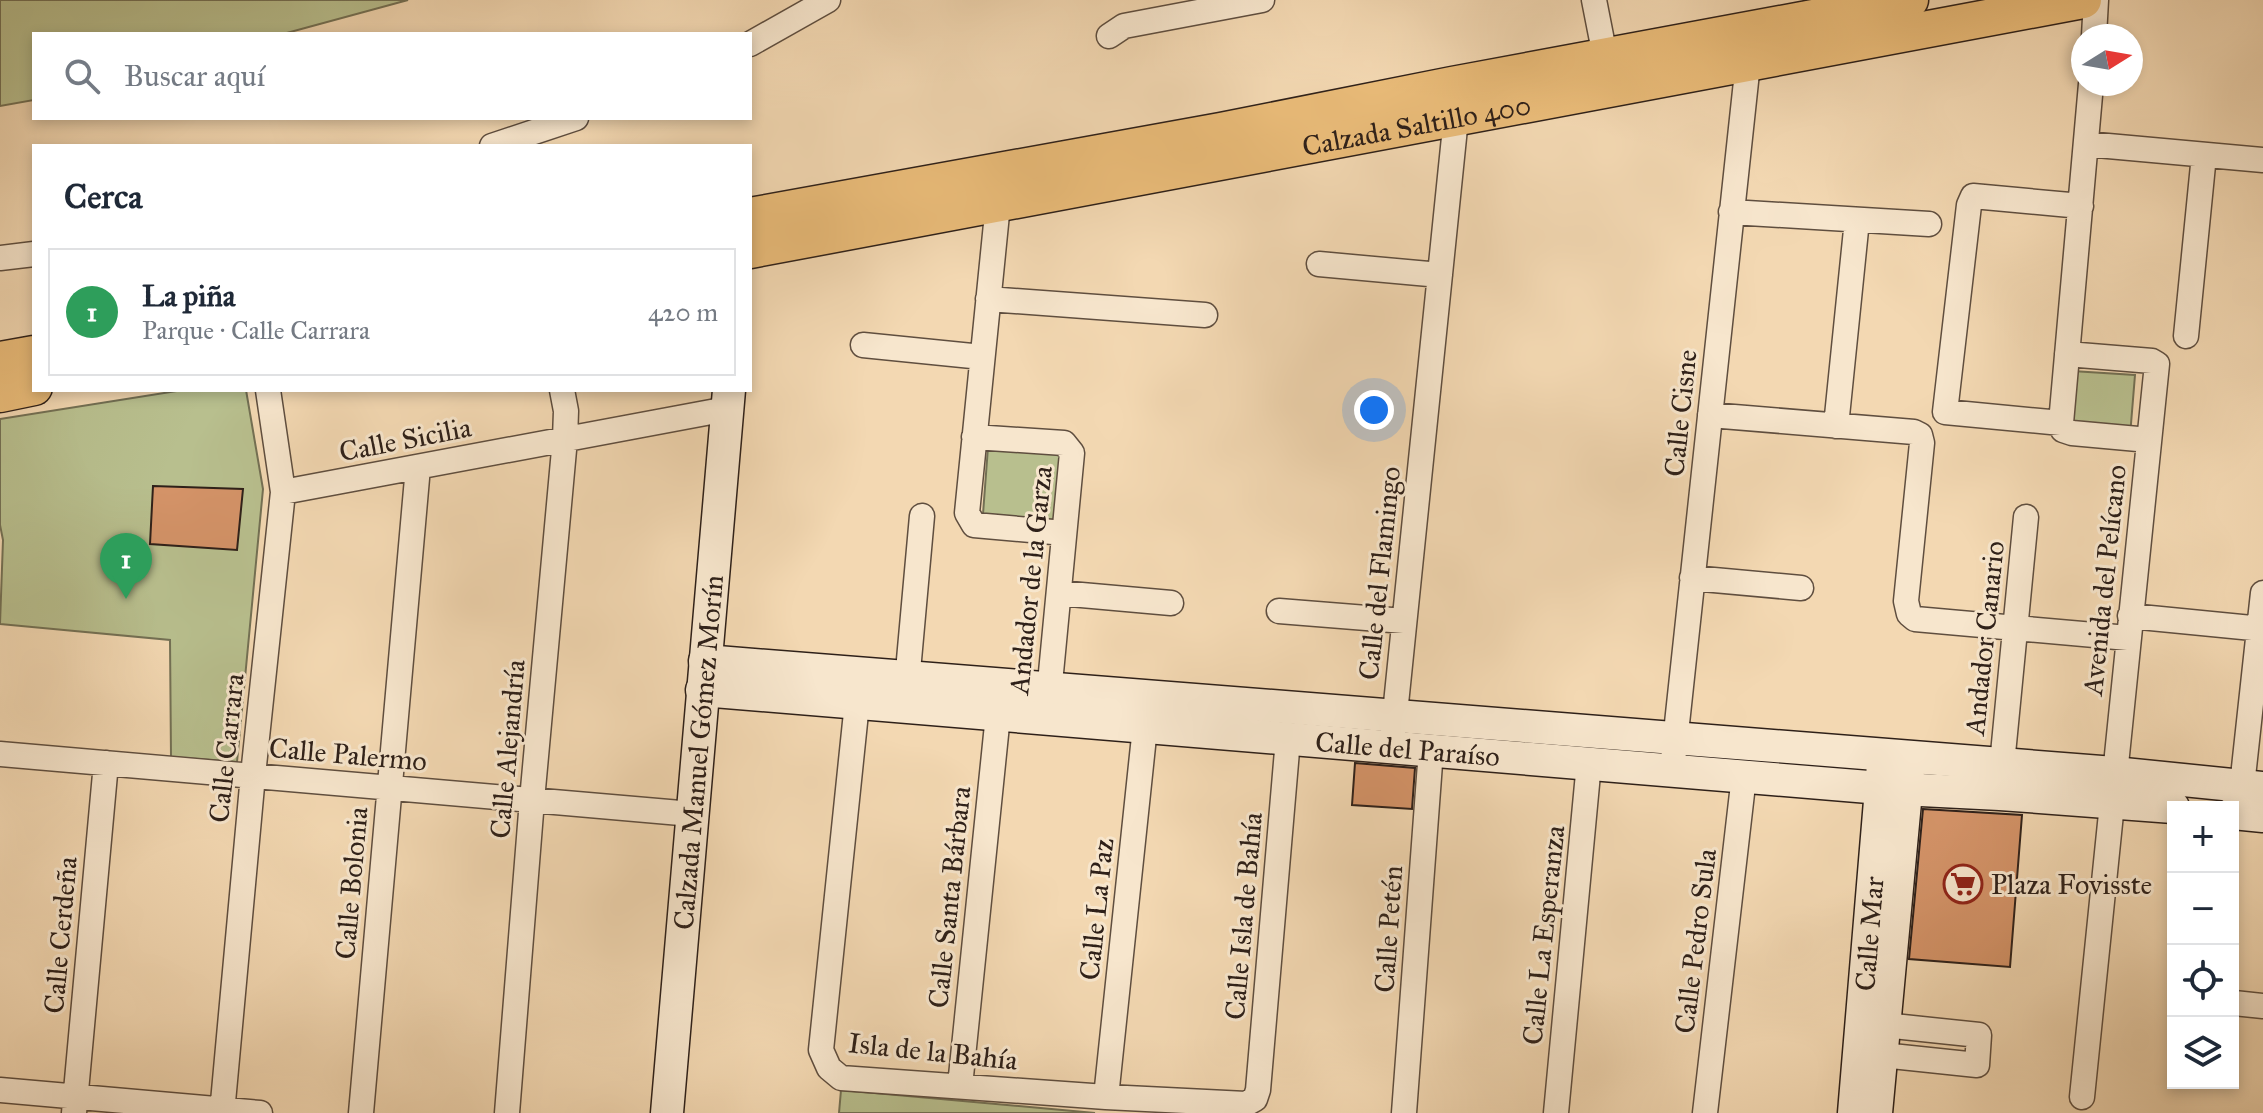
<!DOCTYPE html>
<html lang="es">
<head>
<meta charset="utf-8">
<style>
	:root { --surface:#fff; --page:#f6f6f7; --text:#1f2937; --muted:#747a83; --line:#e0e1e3; --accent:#8f2418 }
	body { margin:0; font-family:"IM FELL Great Primer",serif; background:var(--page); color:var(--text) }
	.controls { position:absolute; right:24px; bottom:24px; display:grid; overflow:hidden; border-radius:0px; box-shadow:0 4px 12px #0003 }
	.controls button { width:72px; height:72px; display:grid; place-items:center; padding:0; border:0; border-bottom:2px solid var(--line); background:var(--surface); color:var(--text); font:40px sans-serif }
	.compass { position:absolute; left:2071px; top:24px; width:72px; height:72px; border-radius:50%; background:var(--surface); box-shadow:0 4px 12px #0003; rotate:79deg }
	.you { position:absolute; left:1374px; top:410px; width:28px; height:28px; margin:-20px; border:6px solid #fff; border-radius:50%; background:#1a73e8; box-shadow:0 0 0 12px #1a73e833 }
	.badge { display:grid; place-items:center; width:52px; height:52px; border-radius:50%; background:var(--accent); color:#fff; font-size:26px; font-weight:700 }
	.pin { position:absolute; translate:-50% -66px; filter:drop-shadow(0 2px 4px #0008) }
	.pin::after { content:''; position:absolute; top:42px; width:28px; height:24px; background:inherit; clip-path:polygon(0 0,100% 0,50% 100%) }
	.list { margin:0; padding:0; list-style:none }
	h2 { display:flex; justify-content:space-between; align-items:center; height:104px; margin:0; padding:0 32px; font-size:34px }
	h2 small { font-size:26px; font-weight:400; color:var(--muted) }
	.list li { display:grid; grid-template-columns:52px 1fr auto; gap:24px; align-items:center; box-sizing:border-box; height:128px; margin:0 16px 16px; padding:0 16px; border:2px solid var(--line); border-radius:0px }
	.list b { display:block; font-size:30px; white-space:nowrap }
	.list p { margin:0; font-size:26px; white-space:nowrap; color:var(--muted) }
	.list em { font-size:26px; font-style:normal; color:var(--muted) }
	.icon { flex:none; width:44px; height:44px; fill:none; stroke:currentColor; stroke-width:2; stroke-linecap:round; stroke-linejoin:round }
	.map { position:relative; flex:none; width:2263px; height:1113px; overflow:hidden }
	.search { position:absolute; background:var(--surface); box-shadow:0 4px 12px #0003; left:32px; top:32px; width:720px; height:88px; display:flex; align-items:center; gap:20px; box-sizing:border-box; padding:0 28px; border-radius:0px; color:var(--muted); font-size:30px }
	.panel { position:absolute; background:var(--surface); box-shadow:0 4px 12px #0003; left:32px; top:144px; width:720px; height:248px; border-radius:0px }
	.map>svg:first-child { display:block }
</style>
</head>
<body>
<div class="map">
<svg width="2263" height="1113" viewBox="0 0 2263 1113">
	<rect width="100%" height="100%" fill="#f3d8b2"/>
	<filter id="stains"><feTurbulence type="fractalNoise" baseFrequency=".0025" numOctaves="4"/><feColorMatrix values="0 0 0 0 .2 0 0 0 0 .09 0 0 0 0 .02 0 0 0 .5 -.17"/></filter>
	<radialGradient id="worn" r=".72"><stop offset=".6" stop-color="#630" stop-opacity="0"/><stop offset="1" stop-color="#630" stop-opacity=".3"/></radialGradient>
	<path fill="#b8bf8e" stroke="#737054" stroke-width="2" d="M0 0H408L283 34H34V100L0 106Z
		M2072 371 2135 375 2130 436 2068 431Z
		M183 390H246L263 489 237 762 171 757 170 640 0 624 3 540 0 525V419Z
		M988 447 1073 454 1068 521 983 514Z
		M841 1090 1095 1113H839Z"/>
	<path fill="#d49368" stroke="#2e2019" stroke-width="2" d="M153 486 243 489 237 550 150 544Z
		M1355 763 1415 768 1412 809 1352 805Z
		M1923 809 2022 815 2010 967 1909 959Z"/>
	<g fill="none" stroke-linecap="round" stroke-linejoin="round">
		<g stroke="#5f4e3f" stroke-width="27">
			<path id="street" d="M1594 0 1605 56
				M1109 36 1124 26 1262 0
				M2094 36 2096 0
				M750 44 828 0
				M2091 84 2061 423 2063 430 2072 433 2149 440
				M2086 144 2263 160
				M492 146 576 118
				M998 204 967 513 974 525 1064 533
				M1731 212 1929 224
				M0 258 34 254
				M1319 264 1440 275
				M988 299 1205 315
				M2186 336 2204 155
				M863 345 982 357
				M2067 354 2152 361 2157 364 2082 1097
				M1710 415 1914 432 1920 435 1922 443 1906 601 1909 614 1915 619 2128 638
				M2061 423 1945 412 1969 205 1973 196 2081 206
				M1836 426 1857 220
				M974 437 1064 443 1072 453 1048 704
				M283 492 727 409
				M1692 578 1801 588
				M1059 593 1171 603
				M1279 611 1404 621
				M2130 616 2263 629
				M906 693 922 516
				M857 703 821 1050 829 1068 841 1078 1106 1097 1246 1104 1255 1099 1258 1090 1288 739
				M1393 733 1456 118
				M0 754 692 814
				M2002 764 2026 517
				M1672 770 1748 63
				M2242 786 2263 593
				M2234 1003 2263 1006
				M1882 1055 1977 1065 1979 1035 1884 1025
				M960 1086 998 715
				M0 1090 260 1113
				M1106 1097 1145 727
				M74 1113 106 763
				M222 1113 253 775 283 492 268 390
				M361 1113 418 467
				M507 1113 532 800 565 439 566 411 562 390
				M1404 1113 1431 750
				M1556 1113 1589 763
				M1705 1113 1744 776"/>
		</g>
		<g stroke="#2e2019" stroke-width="35">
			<g id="secondary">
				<path d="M705 661 2114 773 2263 788"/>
				<path id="s1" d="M702 690 1881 788 2000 794 2173 807"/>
				<path d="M2233 813 2263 816"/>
				<path id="s2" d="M667 1113 729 390"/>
				<path id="s3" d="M1854 1113 1883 765"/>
				<path d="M1876 1113 1908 770"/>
			</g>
		</g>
		<g stroke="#2e2019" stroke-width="39">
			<g id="primary">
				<path d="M750 216 1221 131 1452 85 1910 0"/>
				<path id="s4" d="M750 250 2083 0"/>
				<path d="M0 360 34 354"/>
				<path d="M0 394 34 387"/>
			</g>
		</g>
		<use href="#street" stroke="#f7e6cd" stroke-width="24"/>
		<use href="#secondary" stroke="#f7e6cd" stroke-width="32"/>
		<use href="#primary" stroke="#eabc79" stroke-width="36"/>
	</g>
	<defs>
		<g id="supermarket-ring" transform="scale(2)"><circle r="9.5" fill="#f7e6cd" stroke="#8f2418" stroke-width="1.5"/><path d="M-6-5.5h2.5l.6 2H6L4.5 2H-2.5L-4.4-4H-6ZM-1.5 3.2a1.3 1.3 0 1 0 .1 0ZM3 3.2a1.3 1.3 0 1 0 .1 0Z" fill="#8f2418"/></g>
	</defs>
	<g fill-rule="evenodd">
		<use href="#supermarket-ring" x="1963" y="884"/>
	</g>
	<g text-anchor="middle" stroke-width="6" stroke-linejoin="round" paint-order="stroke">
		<g font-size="28" fill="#2e2019" stroke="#f7e6cd">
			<text dy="10" stroke="none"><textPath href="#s4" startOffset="678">Calzada Saltillo 400</textPath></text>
			<text transform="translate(1680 413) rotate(-84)" y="10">Calle Cisne</text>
			<text transform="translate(405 439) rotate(-11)" y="10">Calle Sicilia</text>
			<text transform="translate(1379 573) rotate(-84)" y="10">Calle del Flamingo</text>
			<text transform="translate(1030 580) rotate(-84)" y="10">Andador de la Garza</text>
			<text transform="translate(2104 580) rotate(-84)" y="10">Avenida del Pelícano</text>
			<text transform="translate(1984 638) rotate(-84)" y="10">Andador Canario</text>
			<text transform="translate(226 748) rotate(-84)" y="10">Calle Carrara</text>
			<text dy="10" stroke="none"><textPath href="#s1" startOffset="708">Calle del Paraíso</textPath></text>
			<text transform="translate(507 749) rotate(-85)" y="10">Calle Alejandría</text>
			<text dy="10" stroke="none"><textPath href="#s2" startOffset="362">Calzada Manuel Gómez Morín</textPath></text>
			<text transform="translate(348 754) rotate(5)" y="10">Calle Palermo</text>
			<text transform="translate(351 883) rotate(-85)" y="10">Calle Bolonia</text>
			<text transform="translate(949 897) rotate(-84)" y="10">Calle Santa Bárbara</text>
			<text transform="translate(1096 909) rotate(-84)" y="10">Calle La Paz</text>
			<text transform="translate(1243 916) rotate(-85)" y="10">Calle Isla de Bahía</text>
			<text transform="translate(1388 929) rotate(-86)" y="10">Calle Petén</text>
			<text dy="10" stroke="none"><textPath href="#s3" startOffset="180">Calle Mar</textPath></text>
			<text transform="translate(60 935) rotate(-85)" y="10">Calle Cerdeña</text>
			<text transform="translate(1543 935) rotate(-84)" y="10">Calle La Esperanza</text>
			<text transform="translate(1695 941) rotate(-83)" y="10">Calle Pedro Sula</text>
			<text transform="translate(933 1051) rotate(6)" y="10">Isla de la Bahía</text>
		</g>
		<g font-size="28" fill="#2e2019" stroke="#f7e6cd" text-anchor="start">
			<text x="1991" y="894">Plaza Fovisste</text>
		</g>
	</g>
	<rect width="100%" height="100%" filter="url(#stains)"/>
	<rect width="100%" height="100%" fill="url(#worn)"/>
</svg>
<div class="controls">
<button>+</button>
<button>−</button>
<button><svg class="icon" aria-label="locate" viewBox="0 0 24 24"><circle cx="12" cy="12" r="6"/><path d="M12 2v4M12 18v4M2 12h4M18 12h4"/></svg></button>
<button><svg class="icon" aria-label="layers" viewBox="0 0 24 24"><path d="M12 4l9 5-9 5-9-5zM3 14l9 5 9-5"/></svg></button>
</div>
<svg class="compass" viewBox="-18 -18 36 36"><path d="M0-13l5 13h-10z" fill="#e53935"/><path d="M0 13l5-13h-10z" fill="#747a83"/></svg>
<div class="you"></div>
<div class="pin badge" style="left:126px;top:599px;background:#2e9e5b">1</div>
<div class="search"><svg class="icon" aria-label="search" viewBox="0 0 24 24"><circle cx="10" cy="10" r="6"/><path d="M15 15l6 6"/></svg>Buscar aquí</div>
<section class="panel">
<h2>Cerca<small></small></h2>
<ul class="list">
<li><span class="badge" style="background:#2e9e5b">1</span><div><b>La piña</b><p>Parque · Calle Carrara</p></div><em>420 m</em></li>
</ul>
</section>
</div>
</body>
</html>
